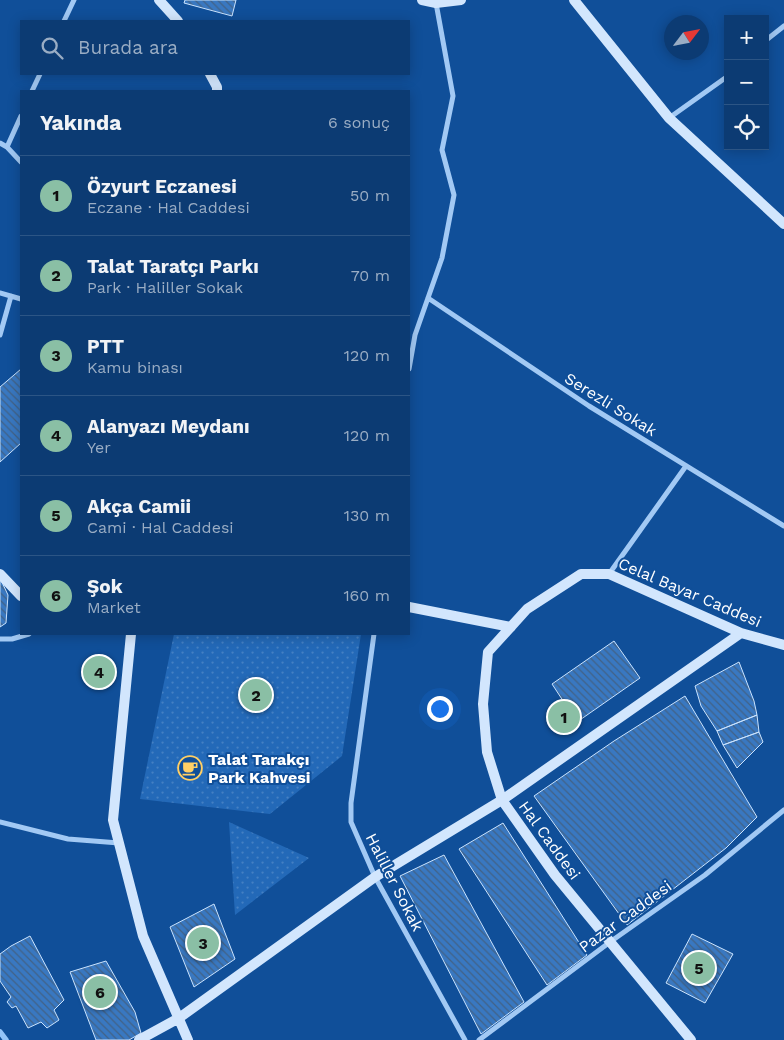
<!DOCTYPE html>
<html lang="tr">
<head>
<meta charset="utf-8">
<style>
	:root { --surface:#0c3b73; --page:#154278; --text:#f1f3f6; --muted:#9aadc4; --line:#2c5585; --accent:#8abfa5 }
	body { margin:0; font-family:"Work Sans",sans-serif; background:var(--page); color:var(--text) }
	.controls { position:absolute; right:15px; top:15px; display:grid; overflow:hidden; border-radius:0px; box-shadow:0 2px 12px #0003 }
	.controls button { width:45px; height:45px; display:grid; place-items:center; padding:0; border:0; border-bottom:1px solid var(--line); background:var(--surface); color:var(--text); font:25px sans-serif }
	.compass { position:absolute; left:664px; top:15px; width:45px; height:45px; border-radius:50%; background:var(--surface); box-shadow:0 2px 12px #0003; rotate:58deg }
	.you { position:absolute; left:439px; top:708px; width:18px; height:18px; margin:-12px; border:4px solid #fff; border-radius:50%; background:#1a73e8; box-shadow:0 0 0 8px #1a73e833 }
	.badge { display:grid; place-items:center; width:32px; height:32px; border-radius:50%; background:var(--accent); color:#111; font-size:16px; font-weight:700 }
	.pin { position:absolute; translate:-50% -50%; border:2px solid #fff; box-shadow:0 1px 5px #0006 }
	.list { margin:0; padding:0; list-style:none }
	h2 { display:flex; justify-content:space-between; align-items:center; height:65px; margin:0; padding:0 20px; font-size:21px }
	h2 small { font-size:16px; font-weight:400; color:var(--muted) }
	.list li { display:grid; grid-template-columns:32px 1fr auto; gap:15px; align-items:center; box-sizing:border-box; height:80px; padding:0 20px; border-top:1px solid var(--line) }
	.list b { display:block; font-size:19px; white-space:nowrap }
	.list p { margin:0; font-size:16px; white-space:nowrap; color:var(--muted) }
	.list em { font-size:16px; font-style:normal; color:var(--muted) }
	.icon { flex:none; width:28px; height:28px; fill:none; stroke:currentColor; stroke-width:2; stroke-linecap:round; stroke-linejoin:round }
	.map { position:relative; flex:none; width:784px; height:1040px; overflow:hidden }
	.search { position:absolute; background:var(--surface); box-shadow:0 2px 12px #0003; left:20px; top:20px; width:390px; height:55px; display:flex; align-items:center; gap:12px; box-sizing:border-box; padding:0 18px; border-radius:0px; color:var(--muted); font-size:19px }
	.panel { position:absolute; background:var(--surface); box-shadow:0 2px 12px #0003; left:20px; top:90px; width:390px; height:545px; border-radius:0px }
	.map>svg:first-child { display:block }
</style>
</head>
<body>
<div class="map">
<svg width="784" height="1040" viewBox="0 0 784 1040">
	<defs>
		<pattern id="park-dots" width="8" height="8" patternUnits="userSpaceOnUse" patternTransform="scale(1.25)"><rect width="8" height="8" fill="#2369b8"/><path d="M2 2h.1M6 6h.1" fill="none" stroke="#4480c3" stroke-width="1.8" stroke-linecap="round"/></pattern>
		<pattern id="building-back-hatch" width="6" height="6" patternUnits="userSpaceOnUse" patternTransform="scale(1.25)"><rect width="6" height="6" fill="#3978c1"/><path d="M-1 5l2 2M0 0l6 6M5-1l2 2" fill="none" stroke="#426286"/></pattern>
	</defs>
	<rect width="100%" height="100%" fill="#104f99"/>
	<path fill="url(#park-dots)" d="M174 634H361L342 756 270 814 140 799Z
		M229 822 309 858 235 915Z"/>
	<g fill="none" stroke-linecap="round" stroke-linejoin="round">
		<path stroke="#94c4f8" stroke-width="5.5" d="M0 1032 6 1040"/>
	</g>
	<path fill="url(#building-back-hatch)" stroke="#cae3fe" d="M185 0H236L232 16 184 3Z
		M21 369V443L0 462V387Z
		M0 578 8 595 6 623 0 627Z
		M614 641 640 678 577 722 552 684Z
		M739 662 754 701 757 715 717 731 701 706 695 686Z
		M685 696 757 817 726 848 627 925 534 796 614 741Z
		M757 715 759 732 723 745 717 731Z
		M759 732 763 742 737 768 723 745Z
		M503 823 587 955 547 985 459 849Z
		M444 855 524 1002 481 1034 400 876Z
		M214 904 235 959 194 987 170 927Z
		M692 934 733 954 705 1003 666 983Z
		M30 936 64 1000 54 1010 59 1020 47 1028 41 1022 28 1028 16 1006 12 1008 7 1002 11 997 0 981V954L11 946Z
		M106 961 135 1012 141 1033 129 1040H96L70 972Z"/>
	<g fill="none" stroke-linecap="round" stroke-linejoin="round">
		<path stroke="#a2c9f4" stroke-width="5" d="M64 21 74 0
			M765 41 784 26
			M32 91 40 74
			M669 118 728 76
			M0 143 7 147 21 162
			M7 147 21 116
			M0 293 21 299
			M428 298 589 406 784 526
			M0 335 11 296
			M409 369 415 335 442 258 454 195 442 150 453 96 436 3
			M609 574 686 466
			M374 634 351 803V822L375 877 465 1040
			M0 639H12L29 634
			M0 822 68 839 119 843
			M479 1040 610 942 705 875 784 810"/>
		<path stroke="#d2e6fd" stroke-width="10" d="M159 0 178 21
			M422 0 436 3 461 0
			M574 0 669 118 784 224
			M210 74 217 87V91
			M0 574 21 596
			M409 607 511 627
			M131 634 113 820 143 936 188 1040
			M139 1040 179 1018 375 877 502 800 741 633
			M691 1040 555 875 502 800 487 752 483 704 488 652 527 609 581 574H609L741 633 784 645"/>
	</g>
	<defs>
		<g id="cafe-ring" transform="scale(1.25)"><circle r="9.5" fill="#104f99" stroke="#ffcf65" stroke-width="1.5"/><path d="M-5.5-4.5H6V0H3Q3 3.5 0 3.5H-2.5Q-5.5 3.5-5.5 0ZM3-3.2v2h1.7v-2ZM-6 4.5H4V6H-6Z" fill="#ffcf65"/></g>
	</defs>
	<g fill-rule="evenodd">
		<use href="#cafe-ring" x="190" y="768"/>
	</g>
	<g text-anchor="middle" stroke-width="4" stroke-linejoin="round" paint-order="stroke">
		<g font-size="16" fill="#fff" stroke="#104f99">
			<text transform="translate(611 404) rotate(32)" y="6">Serezli Sokak</text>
			<text transform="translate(690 592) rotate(23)" y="6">Celal Bayar Caddesi</text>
			<text transform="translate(550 840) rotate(54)" y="6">Hal Caddesi</text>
			<text transform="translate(395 882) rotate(63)" y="6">Haliller Sokak</text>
			<text transform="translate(625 916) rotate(-36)" y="6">Pazar Caddesi</text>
		</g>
		<g font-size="16" font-weight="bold" fill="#fff" stroke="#104f99" text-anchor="start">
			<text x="208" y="765">Talat Tarakçı<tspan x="208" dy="18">Park Kahvesi</tspan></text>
		</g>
	</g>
</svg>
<div class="controls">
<button>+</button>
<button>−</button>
<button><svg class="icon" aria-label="locate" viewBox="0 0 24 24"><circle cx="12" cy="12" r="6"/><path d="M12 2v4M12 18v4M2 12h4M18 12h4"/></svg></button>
</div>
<svg class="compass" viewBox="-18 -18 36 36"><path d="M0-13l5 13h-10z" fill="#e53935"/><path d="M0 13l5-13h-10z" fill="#9aadc4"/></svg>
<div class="you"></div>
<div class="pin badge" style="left:564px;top:717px">1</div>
<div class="pin badge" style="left:256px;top:695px">2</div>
<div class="pin badge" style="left:203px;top:943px">3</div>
<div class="pin badge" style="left:99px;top:672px">4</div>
<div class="pin badge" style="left:699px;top:968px">5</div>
<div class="pin badge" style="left:100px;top:992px">6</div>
<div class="search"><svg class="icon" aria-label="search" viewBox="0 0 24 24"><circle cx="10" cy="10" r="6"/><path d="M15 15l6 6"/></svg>Burada ara</div>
<section class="panel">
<h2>Yakında<small>6 sonuç</small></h2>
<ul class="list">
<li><span class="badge">1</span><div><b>Özyurt Eczanesi</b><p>Eczane · Hal Caddesi</p></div><em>50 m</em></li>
<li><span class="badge">2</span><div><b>Talat Taratçı Parkı</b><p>Park · Haliller Sokak</p></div><em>70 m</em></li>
<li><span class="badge">3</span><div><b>PTT</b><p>Kamu binası</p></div><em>120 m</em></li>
<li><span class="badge">4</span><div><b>Alanyazı Meydanı</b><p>Yer</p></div><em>120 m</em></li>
<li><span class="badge">5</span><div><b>Akça Camii</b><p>Cami · Hal Caddesi</p></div><em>130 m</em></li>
<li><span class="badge">6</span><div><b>Şok</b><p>Market</p></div><em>160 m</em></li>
</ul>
</section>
</div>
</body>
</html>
